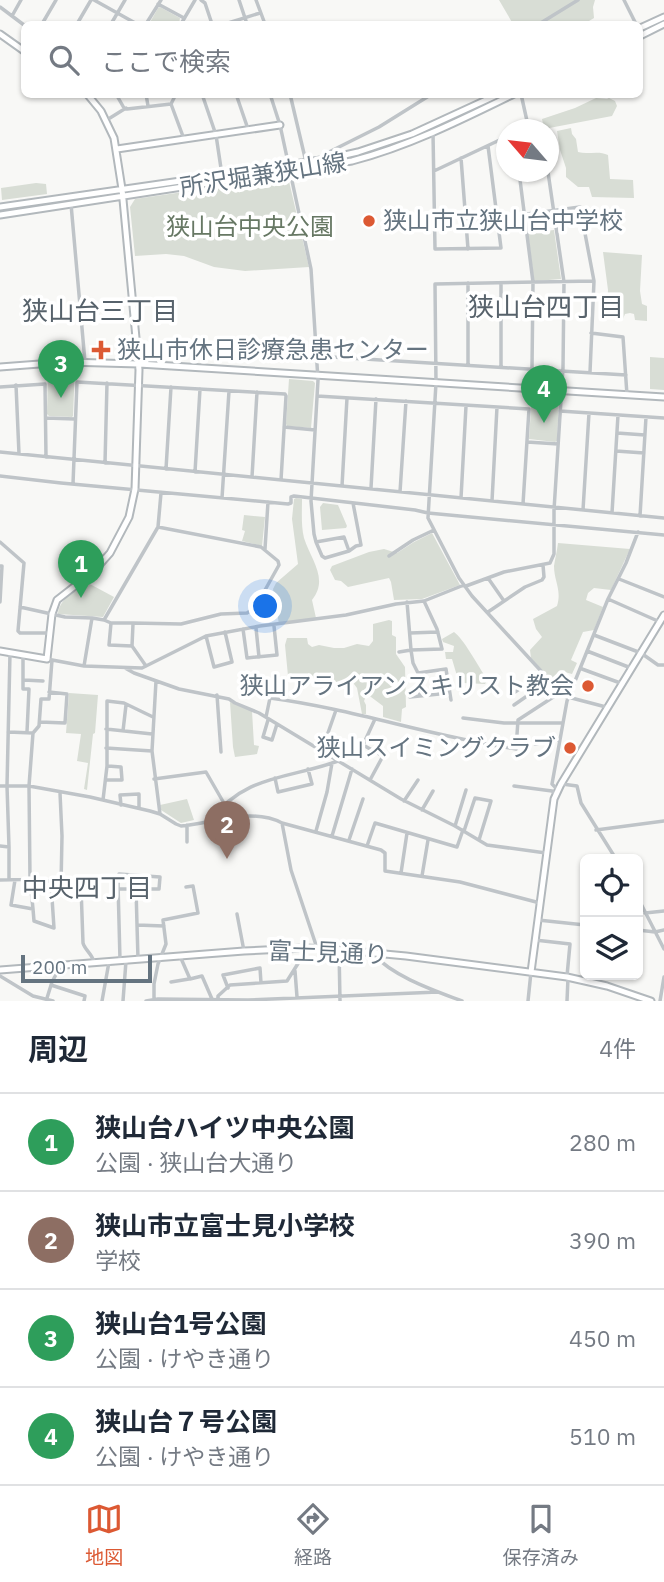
<!DOCTYPE html>
<html lang="ja">
<head>
<meta charset="utf-8">
<style>
	:root { --surface:#fff; --page:#f2f2f3; --text:#1f2937; --muted:#747a83; --line:#e0e1e3; --accent:#dc5933 }
	body { margin:0; font-family:"IBM Plex Sans","Noto Sans JP",sans-serif; background:var(--page); color:var(--text) }
	.controls { position:absolute; right:21px; bottom:21px; display:grid; overflow:hidden; border-radius:10px; box-shadow:0 2px 5px #0004 }
	.controls button { width:63px; height:63px; display:grid; place-items:center; padding:0; border:0; border-bottom:2px solid var(--line); background:var(--surface); color:var(--text); font:35px sans-serif }
	.compass { position:absolute; left:496px; top:119px; width:63px; height:63px; border-radius:50%; background:var(--surface); box-shadow:0 2px 5px #0004; rotate:298deg }
	.scale { position:absolute; left:21px; bottom:18px; width:131px; box-sizing:border-box; padding-left:7px; border:4px solid #657480; border-top:0; font-size:19px; line-height:24px; white-space:nowrap; color:#657480; -webkit-text-stroke:5px #fff; paint-order:stroke }
	.you { position:absolute; left:266px; top:607px; width:24px; height:24px; margin:-18px; border:5px solid #fff; border-radius:50%; background:#1a73e8; box-shadow:0 0 0 10px #1a73e833 }
	.badge { display:grid; place-items:center; width:46px; height:46px; border-radius:50%; background:var(--accent); color:#fff; font-size:23px; font-weight:700 }
	.pin { position:absolute; translate:-50% -58px; filter:drop-shadow(0 2px 4px #0008) }
	.pin::after { content:''; position:absolute; top:37px; width:24px; height:21px; background:inherit; clip-path:polygon(0 0,100% 0,50% 100%) }
	.list { margin:0; padding:0; list-style:none }
	h2 { display:flex; justify-content:space-between; align-items:center; height:91px; margin:0; padding:0 28px; font-size:30px }
	h2 small { font-size:23px; font-weight:400; color:var(--muted) }
	.list li { display:grid; grid-template-columns:46px 1fr auto; gap:21px; align-items:center; box-sizing:border-box; height:98px; padding:0 28px; border-top:2px solid var(--line) }
	.list b { display:block; font-size:26px; white-space:nowrap }
	.list p { margin:0; font-size:23px; white-space:nowrap; color:var(--muted) }
	.list em { font-size:23px; font-style:normal; color:var(--muted) }
	.icon { flex:none; width:38px; height:38px; fill:none; stroke:currentColor; stroke-width:2; stroke-linecap:round; stroke-linejoin:round }
	.map { position:relative; flex:none; width:664px; height:1001px; overflow:hidden }
	.search { position:absolute; background:var(--surface); box-shadow:0 2px 5px #0004; left:21px; right:21px; top:21px; height:77px; display:flex; align-items:center; gap:18px; box-sizing:border-box; padding:0 24px; border-radius:10px; color:var(--muted); font-size:26px }
	.sheet { height:483px; background:var(--surface) }
	nav { display:flex; justify-content:space-around; align-items:center; box-sizing:border-box; height:98px; border-top:2px solid var(--line); background:var(--surface); font-size:19px; color:var(--muted) }
	nav a { display:grid; justify-items:center; gap:4px }
	nav .on { color:var(--accent) }
	.map>svg:first-child { display:block }
</style>
</head>
<body>
<div class="map">
<svg width="664" height="1001" viewBox="0 0 664 1001">
	<rect width="100%" height="100%" fill="#f8f8f6"/>
	<path fill="#d8ddd5" d="M499 0H595L593 7 594 18 584 24H513Z
		M160 7 180 18 179 24H149L158 8Z
		M596 98 607 99 609 98 615 101 617 106 612 116 544 129 542 119 575 108Z
		M571 128 572 134 576 139 578 152C588 155 598 150 608 155L610 179 633 180 634 198 592 197 589 187H578L566 177V168L560 150 557 131Z
		M288 177 309 267 245 271 214 267 184 256 166 254 135 256 130 207 135 199Z
		M36 183 46 184 47 194 2 200 1 188Z
		M554 230 561 279 536 281 534 280 528 233Z
		M603 252 642 255 640 291 642 304 647 306V321L635 320 634 314 630 313 625 314 623 319 606 318 608 290Z
		M650 357 664 358V390L650 389Z
		M75 367 73 416 72 417 49 416 47 414 48 368Z
		M289 379 313 381 315 383 311 428 287 426 286 424Z
		M532 394 558 396 559 398 557 441 555 442 529 439Z
		M296 498 302 499C302 512 301 526 304 538 311 560 329 579 312 600L316 618 279 624 273 589 276 583 298 564 292 519 294 499Z
		M323 503 338 505 347 526 346 528 322 530 320 507Z
		M244 515 265 517 262 546 242 541 245 531 242 530Z
		M432 533 460 585 422 599 394 600 391 582 389 578 348 587 341 581 335 580 330 570 332 566 369 552 384 549 397 553 414 542Z
		M558 543 630 549 611 590 594 588 588 593 586 600 603 607 594 630 583 632 571 660 577 663 572 674 561 671 557 687 531 658 530 650 542 637 536 629 533 619 557 606C562 590 554 581 554 566 555 559 557 551 558 543Z
		M88 583 114 597 103 617 58 614C59 598 77 591 88 583Z
		M389 620 392 621V635L396 637V654L405 667 406 707 402 709 401 722 383 717V706L367 694 364 701 366 705V714H362L357 688 354 684 346 681 325 683 288 676 285 645 287 638H307L308 644 312 647 319 645 334 648H344L357 644 369 646 373 641V624Z
		M454 632C463 638 479 667 486 678L487 681 485 684 463 683 457 676 452 659H446L445 652H453L454 646 443 642 442 639Z
		M69 693 98 695 95 733 93 734 87 790 84 789 88 763 77 761 81 734 66 733Z
		M230 702 252 711 254 745 259 746 257 754 235 757 233 747Z
		M187 799 194 820 181 823 161 810 160 805Z"/>
	<g fill="none" stroke-linecap="round" stroke-linejoin="round">
		<g stroke="#b2b8bc" stroke-width="9">
			<path id="secondary" d="M640 28 664 17
				M0 34 24 51
				M640 36 664 24
				M117 149 280 125
				M0 207 222 175 327 159 358 152 412 134 499 94
				M0 215 352 161C409 146 461 120 514 94
				M0 367 66 362 139 364 664 397
				M0 651 47 659 52 614 57 600 93 572 110 553 129 517 135 489 139 370 122 189 114 138 101 111 87 94
				M0 970 244 951 305 948 331 949 406 956 567 977 607 986 651 1001
				M531 972 554 799 561 784 664 615"/>
		</g>
		<path stroke="#bfc4c8" stroke-width="3.5" d="M94 0 137 24
			M201 0 205 3 212 24
			M239 0 247 24
			M256 0 265 24
			M624 0 636 24
			M158 4 184 18
			M0 7 24 25
			M12 16 21 0
			M42 24 56 0
			M77 24 91 0
			M111 24 125 0
			M146 24 161 0
			M181 24 195 0
			M225 24 260 13
			M539 24 578 0
			M116 94 124 108 127 109 171 104 176 94
			M146 94 148 106
			M202 94 216 135 222 175
			M236 94 248 129
			M270 94 280 125 311 269 318 380 311 501 314 534 316 542
			M290 94 306 162
			M521 94 529 130
			M171 104 184 139
			M110 118 126 108
			M433 133 435 249 501 248 488 146
			M461 158 468 249
			M327 159V153L379 127 432 94
			M434 171 506 137
			M519 172 533 282 532 368
			M71 204 85 362
			M497 218 580 207 594 281 590 372
			M594 281 435 284 436 383 428 518 459 578 472 596 564 696 606 707
			M468 283V365
			M591 333 623 337 627 395
			M316 356 626 375
			M501 366V283
			M16 385 19 454
			M0 387 45 384 46 457
			M317 396 529 409 523 504
			M560 411 664 418
			M46 418 75 419
			M284 427 315 430
			M617 433 645 435
			M527 442 558 444
			M616 451 644 453
			M0 452 664 518
			M105 463 107 383
			M166 469 171 387
			M195 472 200 389
			M0 476 61 483 288 504 291 503V497L294 496 415 510 428 513 664 535
			M252 477 257 392
			M73 484 77 382 285 394 286 396 281 480
			M342 486 347 398
			M371 488 376 399
			M400 492 406 401
			M222 498 229 391
			M461 498 466 406
			M492 501 497 407
			M583 510 589 413
			M612 513 618 415
			M640 516 646 417
			M344 537 349 551 325 558 322 556 316 542Z
			M0 542 24 563 18 631 20 633H50
			M265 549 268 502
			M349 551 356 546 361 545 353 503
			M389 556 413 540 434 530
			M0 566H2L0 602
			M488 578 504 601
			M619 579 664 597
			M466 586 504 572 550 563 554 554V510L563 368 564 282 548 172
			M608 599 660 622
			M424 601 437 629 442 649 411 650 413 663 418 673 446 669 451 700
			M20 607 65 617 92 618 104 620 111 623H133L181 624 221 614 247 613 255 608 279 565 278 561 261 547 158 527
			M488 612 525 587 542 580 544 577 543 565
			M104 620 158 527 161 493
			M111 623 109 645 132 646
			M133 624 132 646 146 666
			M256 628 259 657
			M243 629 247 658 277 655 274 626
			M410 633 438 632
			M594 635 641 653 658 665H664
			M206 636 214 667 232 662 225 632
			M587 651 631 668
			M399 652 411 650 407 602
			M23 655V689H29L27 732
			M47 659 84 666 142 668 206 636 260 626 346 615 396 604 424 601 464 585
			M84 666 92 618
			M125 668 134 673 179 689 229 699 235 703 259 713 401 799 455 826 487 845 546 853
			M582 669 623 684
			M418 673 420 695
			M24 680 43 681
			M156 681 152 751 160 814
			M512 694 543 673
			M217 695 221 752
			M410 697 449 693
			M514 705 550 680
			M266 717 270 698C353 709 433 737 516 749L518 720 561 692
			M463 718 504 723H563
			M268 720 263 737 272 740 277 724
			M40 722 65 723 67 694 49 692
			M106 729 152 734
			M123 731 126 705
			M8 732 33 733
			M535 744 560 739
			M106 748 152 751
			M322 750 336 710
			M275 778 278 792 312 784 308 769
			M154 779 206 772 225 805
			M106 780H122L121 767 108 766
			M370 780 383 756 363 745 375 719
			M562 784 577 786 581 803 616 859
			M0 786H29L90 797 150 811 160 814 176 824 181 826C213 823 252 807 282 823L381 850 385 853V871L460 882 540 903
			M514 786 552 791 556 794
			M558 790 552 784 567 701 608 599 626 563 638 532
			M60 793 62 836 61 885
			M103 800 107 766V701L124 703 153 717
			M404 801 418 780
			M121 805 120 795 139 794V808
			M422 810 433 791
			M210 821C245 774 289 779 338 761
			M282 823 291 870 317 948
			M455 826 466 790
			M596 830 664 821
			M316 831 327 792 332 763
			M464 831 475 798 491 801 479 840
			M332 836 352 769
			M349 840 363 799
			M187 842V825
			M0 846 9 847V880
			M367 846 375 823 457 847 463 830
			M9 847 7 786 10 653
			M401 873 407 833
			M422 876 428 840
			M0 880 42 879 64 886 81 887 83 943C85 950 92 954 94 962
			M15 880 11 905 33 909 30 879 29 786 33 733 39 726 41 699H49L52 660
			M81 887 98 890
			M136 888 137 925 164 926
			M119 889H159L160 877 119 874 118 884 120 960
			M638 898 664 949
			M33 909 34 921 54 928 51 883
			M645 913 664 911
			M237 914 244 951
			M538 920 585 925
			M137 925 138 959
			M638 930 655 932 664 930
			M535 940 570 944 567 976
			M339 949 340 1001
			M373 954C394 977 433 990 462 1001
			M180 956 190 979 202 976 212 999
			M295 971 297 997
			M0 976 33 996 53 1001
			M171 982 189 979
			M51 985 85 996 84 1001
			M228 988 223 975 260 968 261 983
			M47 998 52 982 61 965
			M154 999V984L158 964 166 944 163 920 198 913 193 886 186 887
			M218 999V996L230 985 287 981 304 954 305 948
			M102 1001 109 962
			M123 1001 126 961
			M146 1001 158 999 248 1000 438 992
			M528 1001 531 972
			M567 1001 568 978
			M660 1001 664 977"/>
		<use href="#secondary" stroke="#fff" stroke-width="5"/>
	</g>
	<g fill="#dc5933" stroke="#fff" stroke-width="2.5">
		<circle cx="369" cy="221" r="7"/>
		<path d="M97.5 339.5h7v7h7v7h-7v7h-7v-7h-7v-7h7z"/>
		<circle cx="588" cy="686" r="7"/>
		<circle cx="570" cy="748" r="7"/>
	</g>
	<g text-anchor="middle" stroke-width="7" stroke-linejoin="round" paint-order="stroke">
		<g font-size="24" fill="#657480" stroke="#fff">
			<text transform="translate(263 175) rotate(-9)" y="8">所沢堀兼狭山線</text>
			<text transform="translate(328 953) rotate(2)" y="8">富士見通り</text>
		</g>
		<g font-size="24" fill="#657480" stroke="#fff" text-anchor="start">
			<text x="383" y="229">狭山市立狭山台中学校</text>
			<text x="117" y="358">狭山市休日診療急患センター</text>
			<text x="574" y="694" text-anchor="end">狭山アライアンスキリスト教会</text>
			<text x="556" y="756" text-anchor="end">狭山スイミングクラブ</text>
		</g>
		<g font-size="24" fill="#677864" stroke="#fff">
			<text x="250" y="235">狭山台中央公園</text>
		</g>
		<g font-size="26" fill="#57626b" stroke="#fff">
			<text x="546" y="316">狭山台四丁目</text>
			<text x="100" y="320">狭山台三丁目</text>
			<text x="87" y="897">中央四丁目</text>
		</g>
	</g>
</svg>
<div class="controls">
<button><svg class="icon" aria-label="locate" viewBox="0 0 24 24"><circle cx="12" cy="12" r="6"/><path d="M12 2v4M12 18v4M2 12h4M18 12h4"/></svg></button>
<button><svg class="icon" aria-label="layers" viewBox="0 0 24 24"><path d="M12 4l9 5-9 5-9-5zM3 14l9 5 9-5"/></svg></button>
</div>
<svg class="compass" viewBox="-18 -18 36 36"><path d="M0-13l5 13h-10z" fill="#e53935"/><path d="M0 13l5-13h-10z" fill="#747a83"/></svg>
<div class="scale">200 m</div>
<div class="you"></div>
<div class="pin badge" style="left:81px;top:598px;background:#2e9e5b">1</div>
<div class="pin badge" style="left:227px;top:859px;background:#8d6e63">2</div>
<div class="pin badge" style="left:61px;top:398px;background:#2e9e5b">3</div>
<div class="pin badge" style="left:544px;top:423px;background:#2e9e5b">4</div>
<div class="search"><svg class="icon" aria-label="search" viewBox="0 0 24 24"><circle cx="10" cy="10" r="6"/><path d="M15 15l6 6"/></svg>ここで検索</div>
</div>
<section class="sheet">
<h2>周辺<small>4件</small></h2>
<ul class="list">
<li><span class="badge" style="background:#2e9e5b">1</span><div><b>狭山台ハイツ中央公園</b><p>公園 · 狭山台大通り</p></div><em>280 m</em></li>
<li><span class="badge" style="background:#8d6e63">2</span><div><b>狭山市立富士見小学校</b><p>学校</p></div><em>390 m</em></li>
<li><span class="badge" style="background:#2e9e5b">3</span><div><b>狭山台1号公園</b><p>公園 · けやき通り</p></div><em>450 m</em></li>
<li><span class="badge" style="background:#2e9e5b">4</span><div><b>狭山台７号公園</b><p>公園 · けやき通り</p></div><em>510 m</em></li>
</ul>
</section>
<nav>
<a class="on"><svg class="icon" aria-label="map" viewBox="0 0 24 24"><path d="M3 6l6-2 6 2 6-2v14l-6 2-6-2-6 2zM9 4v14M15 6v14"/></svg>地図</a>
<a><svg class="icon" aria-label="directions" viewBox="0 0 24 24"><path d="M12 3l9 9-9 9-9-9zM9 14v-3h6M13 9l2 2-2 2"/></svg>経路</a>
<a><svg class="icon" aria-label="saved" viewBox="0 0 24 24"><path d="M7 4h10v16l-5-4-5 4z"/></svg>保存済み</a>
</nav>
</body>
</html>
